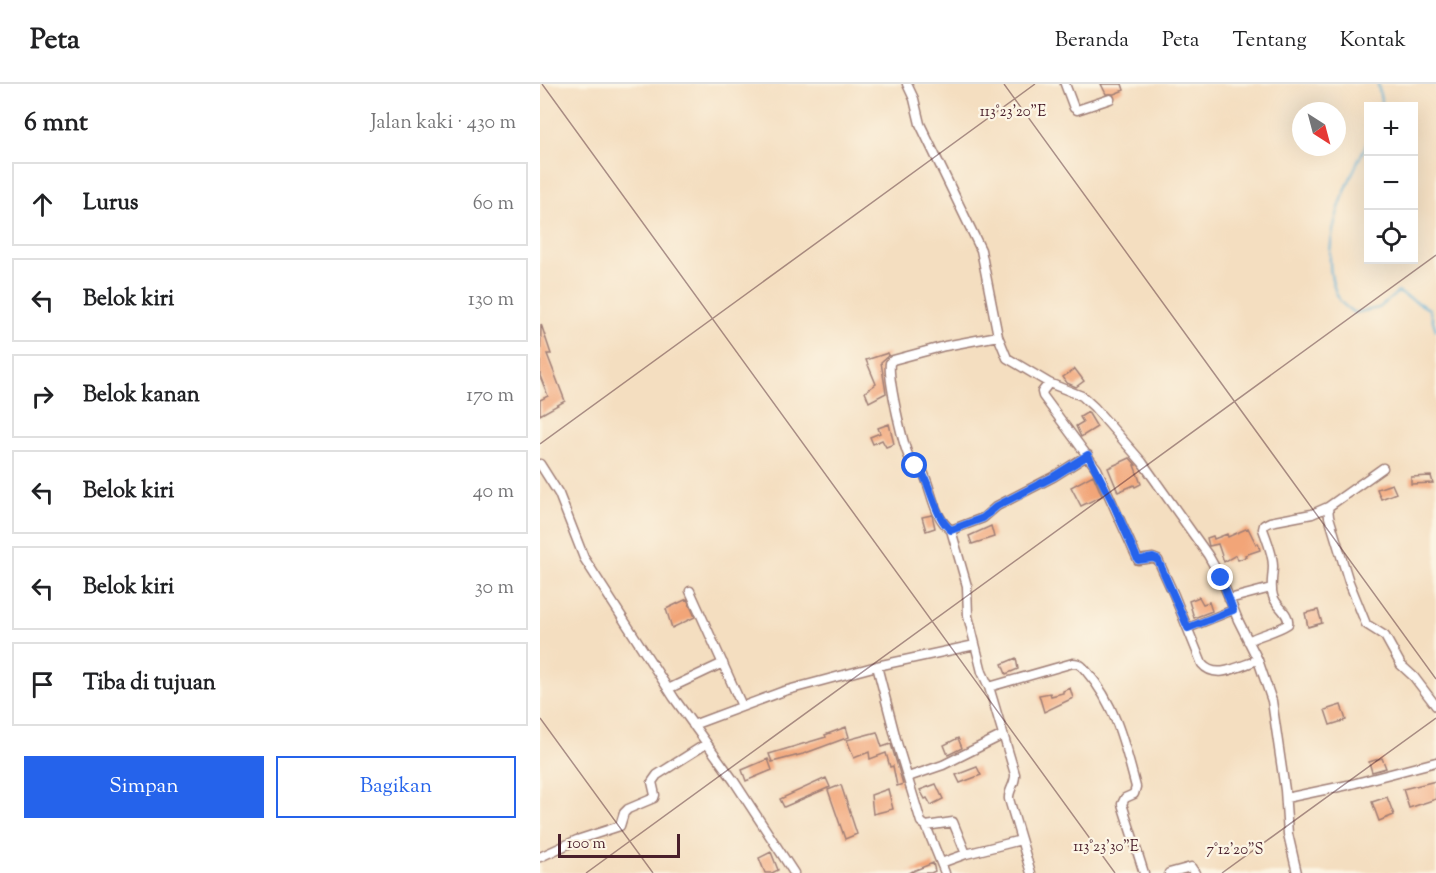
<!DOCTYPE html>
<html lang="id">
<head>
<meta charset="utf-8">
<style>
	:root { --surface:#fff; --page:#f6f6f6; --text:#202124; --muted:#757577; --line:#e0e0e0; --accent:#2563eb }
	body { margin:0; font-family:"Sorts Mill Goudy",serif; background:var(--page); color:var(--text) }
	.controls { position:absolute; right:18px; top:18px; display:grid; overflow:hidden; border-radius:0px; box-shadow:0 6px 24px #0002 }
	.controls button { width:54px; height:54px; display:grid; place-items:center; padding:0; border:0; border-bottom:2px solid var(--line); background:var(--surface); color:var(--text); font:30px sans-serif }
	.compass { position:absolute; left:752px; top:18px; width:54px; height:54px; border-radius:50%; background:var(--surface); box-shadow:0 6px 24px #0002; rotate:144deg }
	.scale { position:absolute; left:18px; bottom:15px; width:122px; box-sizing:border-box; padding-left:6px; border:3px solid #4a1f2b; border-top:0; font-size:16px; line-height:21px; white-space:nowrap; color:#4a1f2b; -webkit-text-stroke:4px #fcf5e5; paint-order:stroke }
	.stop { position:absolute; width:18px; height:18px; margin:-14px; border:4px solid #2563eb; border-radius:50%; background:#fff }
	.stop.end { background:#2563eb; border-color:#fff; box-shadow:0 2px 6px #0008 }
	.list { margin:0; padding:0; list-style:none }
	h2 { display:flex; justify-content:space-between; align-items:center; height:78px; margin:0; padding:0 24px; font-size:26px }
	h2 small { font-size:20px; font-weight:400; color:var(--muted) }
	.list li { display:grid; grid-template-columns:39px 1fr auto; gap:18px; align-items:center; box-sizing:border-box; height:84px; margin:0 12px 12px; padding:0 12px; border:2px solid var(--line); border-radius:0px }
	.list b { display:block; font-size:22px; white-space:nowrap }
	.list em { font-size:20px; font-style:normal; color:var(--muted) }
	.actions { display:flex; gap:12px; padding:18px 24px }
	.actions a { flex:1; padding:14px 0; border:2px solid var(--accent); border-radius:0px; text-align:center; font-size:21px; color:var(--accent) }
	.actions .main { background:var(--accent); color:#fff }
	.icon { flex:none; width:33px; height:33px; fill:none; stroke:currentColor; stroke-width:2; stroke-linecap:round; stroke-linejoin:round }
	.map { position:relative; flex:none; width:896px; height:789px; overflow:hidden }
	header { display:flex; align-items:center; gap:36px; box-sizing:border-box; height:84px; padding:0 30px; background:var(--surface); border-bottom:2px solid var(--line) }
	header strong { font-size:28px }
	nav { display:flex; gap:33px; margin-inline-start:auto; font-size:21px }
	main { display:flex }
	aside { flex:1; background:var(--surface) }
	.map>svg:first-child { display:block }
</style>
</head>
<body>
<header>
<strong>Peta</strong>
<nav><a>Beranda</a><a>Peta</a><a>Tentang</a><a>Kontak</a></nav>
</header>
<main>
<aside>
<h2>6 mnt<small>Jalan kaki · 430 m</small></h2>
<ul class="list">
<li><svg class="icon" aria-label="ahead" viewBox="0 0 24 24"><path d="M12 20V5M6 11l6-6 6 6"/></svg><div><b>Lurus</b></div><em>60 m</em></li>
<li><svg class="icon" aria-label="left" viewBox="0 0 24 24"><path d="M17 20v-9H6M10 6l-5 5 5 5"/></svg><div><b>Belok kiri</b></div><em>130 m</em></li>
<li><svg class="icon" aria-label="right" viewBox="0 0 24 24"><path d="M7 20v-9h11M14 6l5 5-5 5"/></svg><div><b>Belok kanan</b></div><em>170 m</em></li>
<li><svg class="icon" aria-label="left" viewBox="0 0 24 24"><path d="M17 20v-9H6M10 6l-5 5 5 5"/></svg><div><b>Belok kiri</b></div><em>40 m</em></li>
<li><svg class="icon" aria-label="left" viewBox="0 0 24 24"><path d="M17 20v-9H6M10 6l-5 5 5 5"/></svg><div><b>Belok kiri</b></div><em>30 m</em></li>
<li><svg class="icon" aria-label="arrive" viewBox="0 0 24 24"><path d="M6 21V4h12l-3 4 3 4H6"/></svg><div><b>Tiba di tujuan</b></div></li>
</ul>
<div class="actions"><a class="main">Simpan</a><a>Bagikan</a></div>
</aside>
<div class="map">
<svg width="896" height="789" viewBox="0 0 896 789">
	<rect width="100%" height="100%" fill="#fcf5e5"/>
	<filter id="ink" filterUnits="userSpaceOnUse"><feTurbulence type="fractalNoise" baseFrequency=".0167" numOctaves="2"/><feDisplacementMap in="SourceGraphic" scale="12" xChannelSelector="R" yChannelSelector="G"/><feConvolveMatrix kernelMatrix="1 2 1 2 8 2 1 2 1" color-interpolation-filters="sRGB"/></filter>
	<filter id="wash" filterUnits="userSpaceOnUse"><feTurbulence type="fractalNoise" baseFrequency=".008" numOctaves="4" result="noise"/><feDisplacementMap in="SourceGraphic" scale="24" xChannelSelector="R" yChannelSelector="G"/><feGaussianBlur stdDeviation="1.35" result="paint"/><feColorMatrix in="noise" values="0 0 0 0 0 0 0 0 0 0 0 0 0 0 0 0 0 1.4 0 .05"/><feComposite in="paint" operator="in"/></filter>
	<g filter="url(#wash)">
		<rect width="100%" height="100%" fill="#f4dec0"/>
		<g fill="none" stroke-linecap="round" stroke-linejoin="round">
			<path stroke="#59add5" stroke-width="2" d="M838 0 842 22
				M828 57C806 100 773 170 800 217 803 221 809 225 814 229L839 224 858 208 889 225 896 246"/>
		</g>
		<g id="blocks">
			<path fill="#f2a578" d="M561 0H582L584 6 574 10H566Z
				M1 240 11 270H7L25 317 0 331V316L8 312 0 292Z
				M348 269 349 271 341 278 346 309 329 318 325 308 336 300 326 276Z
				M535 285 544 297 536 303 527 299 523 293Z
				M548 328 557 343 541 353 536 342 543 338 540 333Z
				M349 340 354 360 346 363 342 356 333 360 330 353 340 349 338 344Z
				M590 374 596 381H594L601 400 595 403 594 401 578 408 568 384Z
				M553 391 562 412 541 422 531 403Z
				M891 392 893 399 871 400V393Z
				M852 400 856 409 841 415 837 405Z
				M392 431 395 444 386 447 382 433Z
				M451 442 454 453 432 460 429 452Z
				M708 444 716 460 718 459 720 466 705 471 706 473 698 476 696 471 684 478 678 460 669 462 667 454 673 452 674 455 687 450 688 453Z
				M659 513 663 520 669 518 672 527 654 534 649 517Z
				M147 515 155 533 132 544 126 525Z
				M778 526 782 539 768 543 765 529Z
				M476 574 478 585 466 590 462 580Z
				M530 604 533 614 504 628 499 611 510 609 511 612 523 609V607Z
				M801 621 806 636 790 641 785 626Z
				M306 643 309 653 263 670 232 678 229 670 286 653 285 651Z
				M337 648 342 663 351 660 363 700 357 702 353 682 350 683 346 669 330 675 329 668 314 674 307 656Z
				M418 654 422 664 408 671 404 661Z
				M842 674 846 684 832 688 829 678Z
				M228 675 232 686 206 697 202 686Z
				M437 683 441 691 420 699 416 691Z
				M286 694 290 703 244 723 240 715Z
				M896 697V715L869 724 863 705Z
				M396 700 403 715 391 721 387 714 385 715 380 706Z
				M301 701 317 750 305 755 288 706Z
				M348 705 353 725 333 730 331 711Z
				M847 713 854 731 839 737 832 718Z
				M231 768 238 786 232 789H225L219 774Z
				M393 779 395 787 391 789H368Z"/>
		</g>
	</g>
	<g filter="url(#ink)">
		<use href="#blocks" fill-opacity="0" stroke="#9f7e76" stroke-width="1.5"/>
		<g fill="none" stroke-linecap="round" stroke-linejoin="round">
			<g stroke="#9f7e76" stroke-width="11">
				<path id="minor" d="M367 0 374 15 380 40 441 166 458 252 467 274 509 299 542 312 554 323 602 378 668 471 681 494 698 536 718 576 732 617 745 706 748 750 757 789
					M525 0 534 24 537 26 570 15
					M509 299 502 308 503 312 557 385 598 476 613 474 618 476 634 511 662 580C676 597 701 581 718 576
					M0 380 19 410 44 474 134 614 194 697 254 789
					M843 384 788 423 789 433 809 498 826 540 845 552 861 581 874 593 896 622
					M411 446C393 433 392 406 383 388 380 382 375 384 372 379 363 366 348 294 350 279L353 276 405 262 458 252
					M150 507 202 622
					M689 515 731 504
					M648 544 693 526
					M708 557C721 550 736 548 748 540 750 529 736 523 733 512 730 502 733 492 733 482 733 470 727 457 723 445L724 441 730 438 772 430 788 423
					M337 582 357 659 381 738 386 742 413 738 426 770 481 756
					M449 603 533 579C540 579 543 583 547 588 576 621 585 662 596 703L594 710 585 714 582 720 604 789
					M128 605 183 579
					M153 641 244 607 337 582 435 561
					M368 693 403 681 463 651
					M746 714 808 701 896 678
					M386 742 405 789
					M0 773 37 756 80 742 84 729 88 725 114 714 115 711 112 698 117 691 166 660
					M401 779 426 770
					M491 789 469 715C468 706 476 700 475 690L449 603 442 588 428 532 427 502 411 446 443 434 457 422 513 393 548 371
					M629 789 651 783 655 789"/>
			</g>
			<use href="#minor" stroke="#fff" stroke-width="8"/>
		</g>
	</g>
	<g fill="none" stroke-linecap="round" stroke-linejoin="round" filter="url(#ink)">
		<path stroke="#2563eb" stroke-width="8" d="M375 382C389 387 393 433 411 446L443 434 457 422 513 393 548 371 572 417 598 476 613 474 618 476 648 544 693 526 681 494"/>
	</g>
	<path fill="none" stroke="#4a1f2b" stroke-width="1.5" stroke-opacity="0.45" d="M2 0 575 789M464 0 896 595M0 360 495 0M0 634 113 789M46 789 896 171M682 789 896 634"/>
	<g font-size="15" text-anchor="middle" fill="#4a1f2b" stroke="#fcf5e5" stroke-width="4.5" stroke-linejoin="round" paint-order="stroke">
		<text x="473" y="32">113°23'20"E</text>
		<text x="566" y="767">113°23'30"E</text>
		<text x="695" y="770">7°12'20"S</text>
	</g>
</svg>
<div class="controls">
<button>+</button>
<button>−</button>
<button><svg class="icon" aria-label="locate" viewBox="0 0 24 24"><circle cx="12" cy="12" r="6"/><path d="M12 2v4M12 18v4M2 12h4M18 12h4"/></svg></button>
</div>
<svg class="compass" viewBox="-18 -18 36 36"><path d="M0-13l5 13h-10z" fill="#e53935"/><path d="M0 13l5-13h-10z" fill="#757577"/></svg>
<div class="scale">100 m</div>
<div class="stop" style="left:375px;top:382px"></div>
<div class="stop end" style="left:681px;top:494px"></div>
</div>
</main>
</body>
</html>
